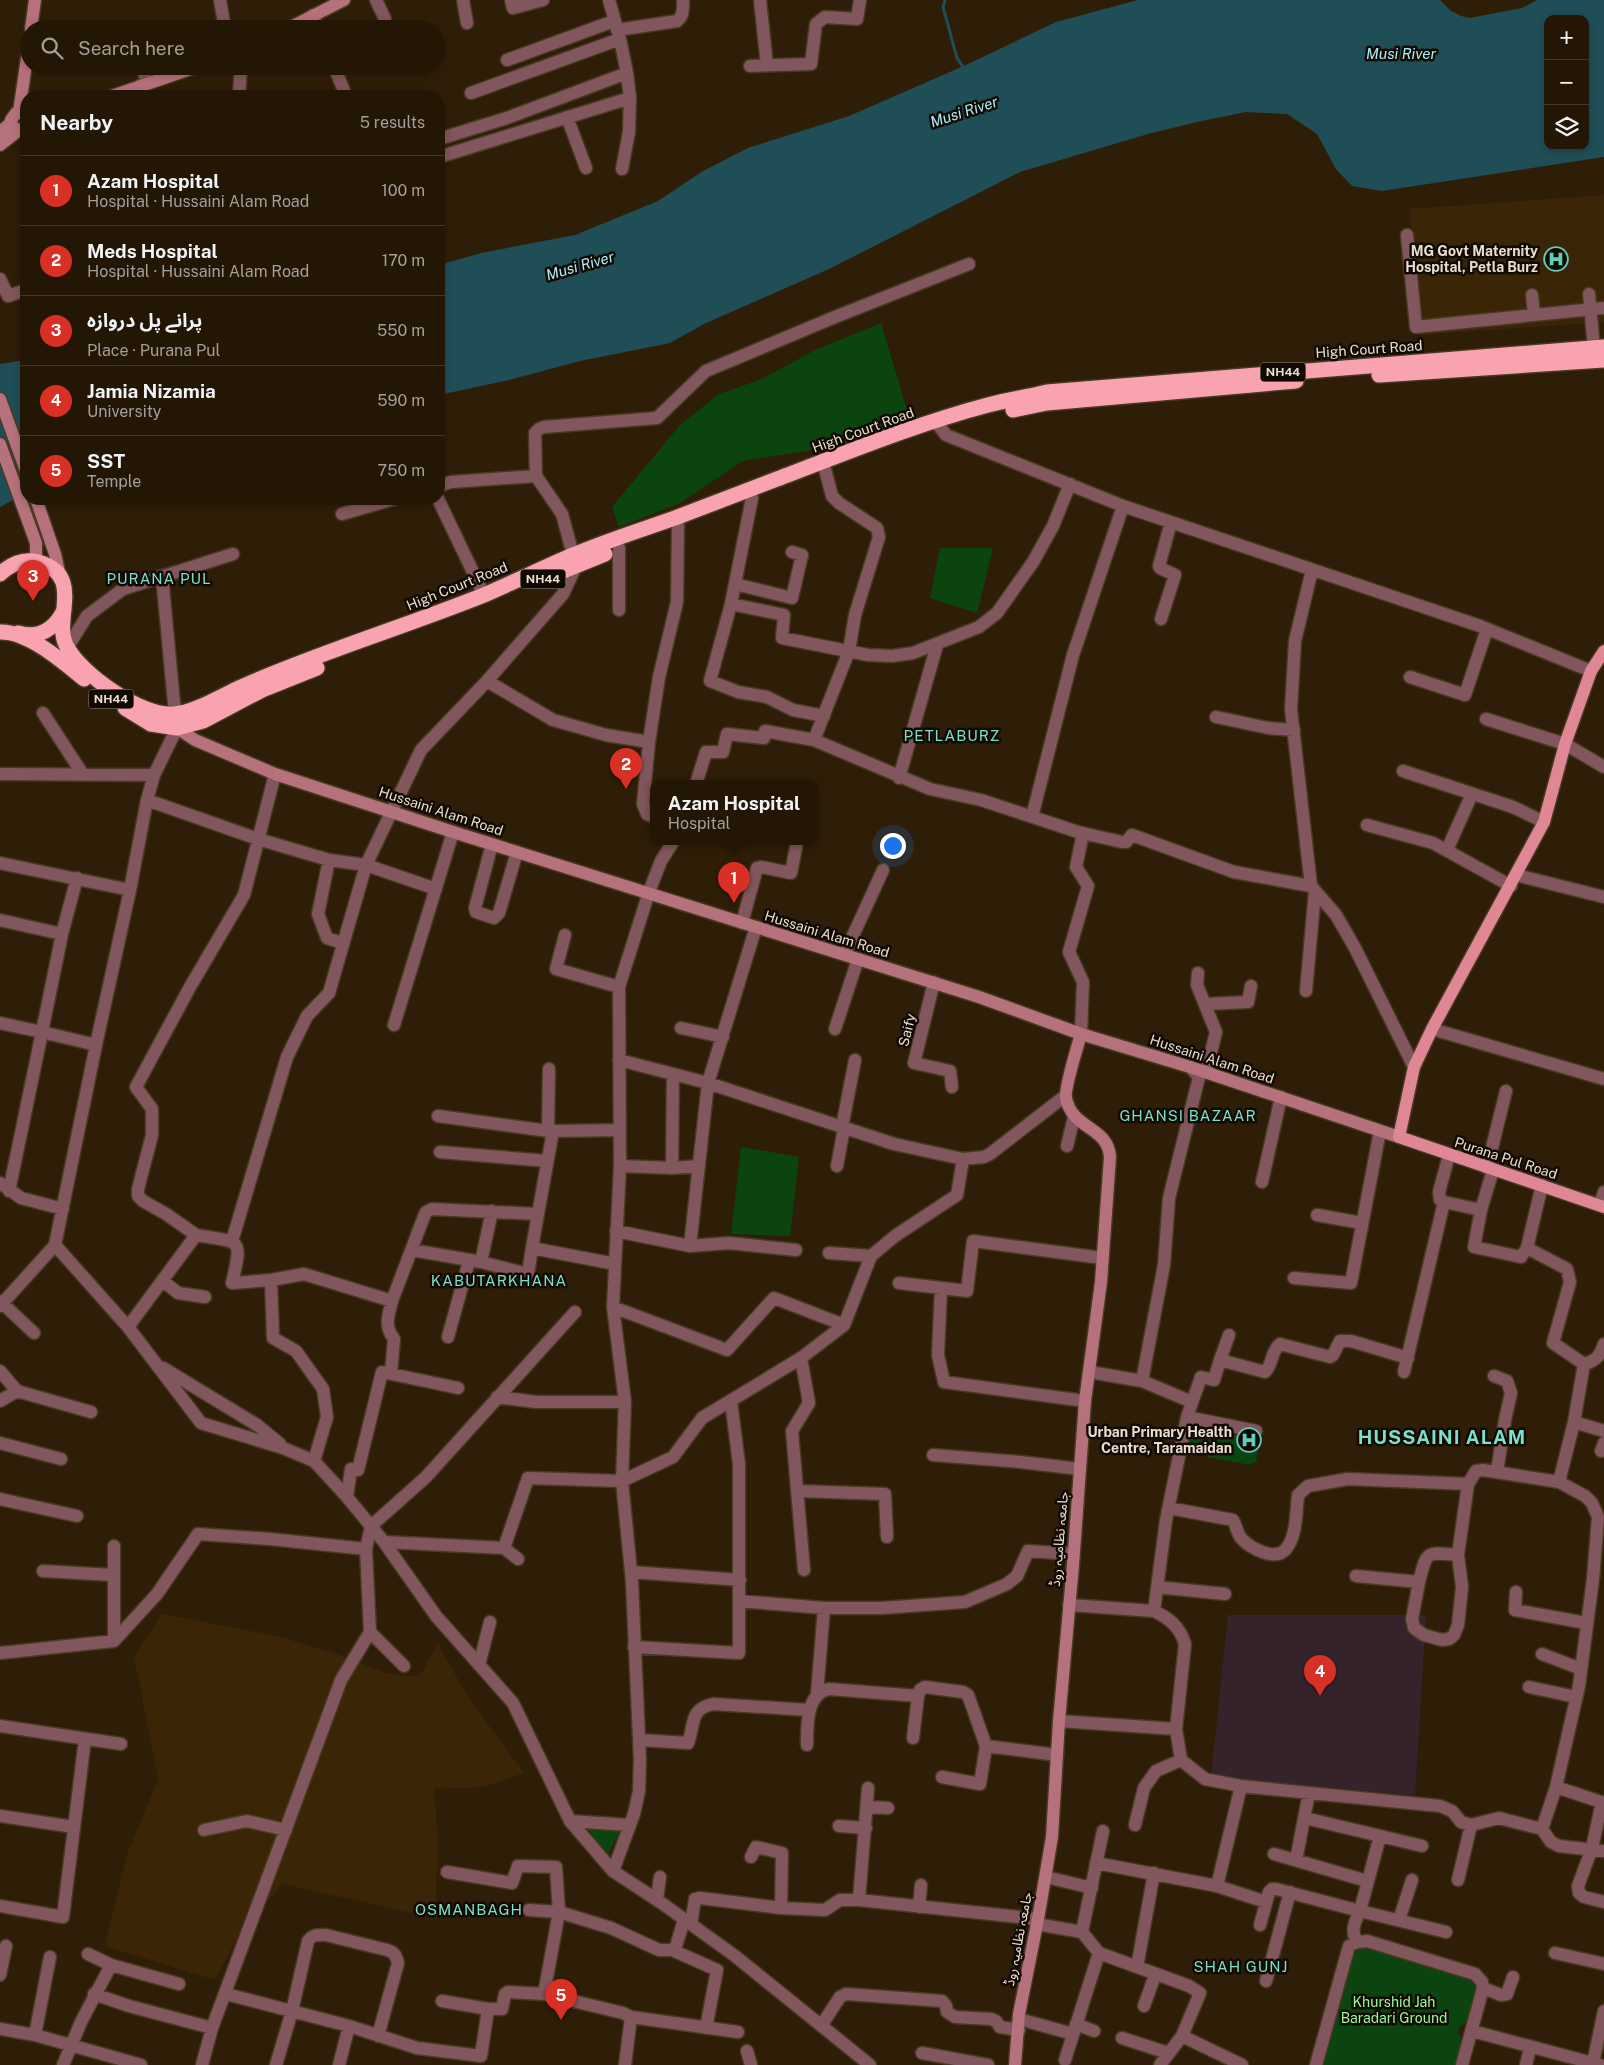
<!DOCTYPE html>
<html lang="en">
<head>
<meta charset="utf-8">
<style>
	:root { --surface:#231605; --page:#2f2313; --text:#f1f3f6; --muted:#a39f9a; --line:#403527; --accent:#d93025 }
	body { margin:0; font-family:"Public Sans","Noto Sans Arabic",sans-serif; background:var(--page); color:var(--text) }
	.controls { position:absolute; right:15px; top:15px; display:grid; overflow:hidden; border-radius:10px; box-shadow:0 2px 8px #0003 }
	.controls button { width:45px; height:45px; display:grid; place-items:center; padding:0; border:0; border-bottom:1px solid var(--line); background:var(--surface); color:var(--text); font:25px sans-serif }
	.you { position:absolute; left:892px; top:845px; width:18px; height:18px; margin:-12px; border:4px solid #fff; border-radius:50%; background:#1a73e8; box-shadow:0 0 0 8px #1a73e833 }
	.badge { display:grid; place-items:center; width:32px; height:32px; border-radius:50%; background:var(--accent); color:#fff; font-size:16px; font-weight:700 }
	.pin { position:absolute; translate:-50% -41px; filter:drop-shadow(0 1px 2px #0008) }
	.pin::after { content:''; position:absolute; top:26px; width:18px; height:15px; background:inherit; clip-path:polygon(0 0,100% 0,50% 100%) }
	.popup { position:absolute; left:650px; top:780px; width:168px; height:65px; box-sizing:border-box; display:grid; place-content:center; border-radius:10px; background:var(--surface); filter:drop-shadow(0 1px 4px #0005); font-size:16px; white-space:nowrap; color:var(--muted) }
	.popup b { font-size:19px; color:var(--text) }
	.popup::after { content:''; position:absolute; left:50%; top:100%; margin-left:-10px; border:10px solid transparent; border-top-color:var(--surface) }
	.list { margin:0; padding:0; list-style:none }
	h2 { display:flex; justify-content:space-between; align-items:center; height:65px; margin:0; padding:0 20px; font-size:21px }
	h2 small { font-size:16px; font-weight:400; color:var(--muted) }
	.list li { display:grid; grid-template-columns:32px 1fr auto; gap:15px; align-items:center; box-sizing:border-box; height:70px; padding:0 20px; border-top:1px solid var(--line) }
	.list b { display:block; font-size:19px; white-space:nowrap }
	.list p { margin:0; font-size:16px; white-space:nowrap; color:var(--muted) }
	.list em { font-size:16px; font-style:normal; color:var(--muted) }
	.icon { flex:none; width:28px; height:28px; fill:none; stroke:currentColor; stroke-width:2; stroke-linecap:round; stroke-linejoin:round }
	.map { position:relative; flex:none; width:1604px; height:2065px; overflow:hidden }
	.search { position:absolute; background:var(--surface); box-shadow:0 2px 8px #0003; left:20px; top:20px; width:425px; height:55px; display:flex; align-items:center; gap:12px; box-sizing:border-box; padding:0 18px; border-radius:28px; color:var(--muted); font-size:19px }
	.panel { position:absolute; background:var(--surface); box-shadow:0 2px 8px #0003; left:20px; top:90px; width:425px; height:415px; border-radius:20px }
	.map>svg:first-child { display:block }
</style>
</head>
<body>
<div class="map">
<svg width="1604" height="2065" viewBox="0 0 1604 2065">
	<rect width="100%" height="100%" fill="#2f1e07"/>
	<path fill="#3b2507" d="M1604 195V322L1420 335 1416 327 1410 209Z
		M162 1614 277 1636 343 1656 385 1673 419 1677 438 1644 468 1697 524 1773 483 1787 434 1789 438 1842 435 1918 282 1884 239 1935 215 1980 105 1946 126 1857 158 1779 134 1656Z"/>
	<path fill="#35232c" d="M1228 1615H1426L1415 1795 1211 1777Z"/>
	<path fill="#0b440f" d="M881 323 910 420 842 445 743 461 680 503 619 527 612 507 680 425 719 394 762 379 815 350Z
		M940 548H993L977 613 930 598Z
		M741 1147 799 1157 790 1236 731 1234Z
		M1190 1425 1259 1439 1256 1463H1252L1251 1465 1207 1457V1449L1187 1444Z
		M581 1818 624 1822 607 1857Z
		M1361 1944 1475 1980 1477 1988 1468 2022 1460 2026 1458 2032 1462 2040 1455 2065H1322L1353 1950Z"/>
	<path fill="#204e56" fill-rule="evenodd" d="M1138 0H1440L1451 11 1461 16 1470 18 1522 8 1537 0H1604V157L1382 191 1352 186 1336 169 1317 134 1287 114 1246 112 1197 122 1148 134 1020 172 829 269 704 324 670 343 580 361 509 380 439 395V265L481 253 575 235 658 201 703 171 748 148 849 116 966 65 1056 22ZM1548 19H1585V146H1548Z
		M26 360V493L0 507V364Z"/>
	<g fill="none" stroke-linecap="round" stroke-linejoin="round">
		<path stroke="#204e56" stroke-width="3" d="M945 0 943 7 957 58 965 70"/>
		<g stroke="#493923" stroke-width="15">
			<path id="street" d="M220 0 225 29
				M376 0 385 19
				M463 0 467 23
				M511 0 513 8 543 0
				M760 0 767 65
				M313 15 318 29
				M617 30 677 21C684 15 683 9 683 0
				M507 60 614 21
				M142 66 147 83
				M334 66 346 96
				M750 66 811 64 816 24 825 17 857 19 860 0
				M141 85V96
				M471 93 620 39
				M239 96 241 66
				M567 117 586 168
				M439 139 507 118 627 73 620 39 609 0
				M439 157 630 98 627 73
				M622 169 629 132 630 98
				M1407 235 1416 327 1604 308
				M0 279 8 296 26 290
				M1589 294 1594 348
				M1532 295 1534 315
				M935 421 946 435 1123 506 1480 626 1591 671
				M536 476 535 433 539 429 544 427 657 418 706 371 835 317 969 264
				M752 498 731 604 710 681 738 692 767 697 793 710 824 716
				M438 499 484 595
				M342 514 394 499
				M619 548V610
				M162 576 175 714
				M735 584 792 598 802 555 792 552
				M731 604 784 615 782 638 868 655 892 656 913 653 979 627 997 613 1033 562 1053 526 1070 484
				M1161 619 1175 575 1160 568 1159 566 1171 522
				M67 648 87 616 123 589 233 554
				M1410 677 1465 695 1487 629
				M487 681 553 720 606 735 649 742
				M43 713 82 773
				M1216 717 1268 728 1294 730
				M1486 719 1565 744 1604 767
				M177 728 154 775 147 800 130 890 96 1045 55 1245 128 1327 201 1423 283 1448 314 1461 347 1497 384 1542 436 1616 513 1703 570 1821 613 1871 663 1904 735 1956 870 2065
				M814 740 849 651 855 615 879 537 877 528 839 503 832 496 825 469
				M1403 771 1513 807 1544 822
				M0 774 154 775
				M899 778 937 645
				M696 784 706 752H723L727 734 764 738 765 731 814 740 930 789 981 800 1078 832 1122 842H1126L1132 835 1234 872 1311 886 1336 915 1355 948 1414 1067
				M147 800 258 839 329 860 366 865 436 889
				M654 817 647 814 643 804 649 742 659 677 677 602 678 525
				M1032 817 1073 655 1123 506
				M1367 825 1433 843 1511 886
				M492 844 475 908 476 912 494 918 499 913 517 852
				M1447 850 1472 794
				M329 860 318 914 327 938 342 943
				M0 863 130 890
				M1516 875 1604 897
				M1311 886 1291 709 1295 641 1312 570
				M0 920 62 934 77 878
				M742 923 757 868 761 867 791 873 797 842
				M62 934 42 1032 96 1045
				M565 935 556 969 619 987
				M845 953 883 870
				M1198 973 1197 985 1216 1032 1206 1073
				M934 982 914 1063 950 1071 952 1087
				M1306 991 1315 891
				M1205 1004 1248 1002 1251 986
				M0 1023 42 1032 9 1191
				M394 1025 453 832
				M681 1028 723 1037
				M835 1029 858 959
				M1432 1029 1604 1079
				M1081 1034 1083 982 1069 952 1088 886 1076 867 1083 833
				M619 1060 708 1083 894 1144 963 1159 984 1157 990 1154 1065 1096
				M673 1074 672 1168 699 1166
				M438 1116 548 1131 549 1069
				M842 1127 855 1060
				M1067 1146 1074 1117
				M440 1152 547 1161
				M1449 1155 1439 1192 1440 1200 1444 1202 1481 1210
				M620 1166 672 1168
				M837 1166 844 1128
				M1487 1168 1506 1091
				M1493 1170 1481 1210 1474 1247 1521 1257 1527 1248 1542 1185
				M1262 1182 1281 1097
				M0 1183 21 1198 63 1209
				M1600 1205 1604 1192
				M538 1214 553 1131 620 1130
				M1317 1215 1362 1223
				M616 1231 690 1246 729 1243 796 1250
				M196 1235C241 1243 243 1236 232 1283L271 1280
				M232 1241 287 1057 307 1016 329 993 366 865 421 750 487 681 563 594 576 566 562 514 536 476 451 482 439 486
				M690 1246 708 1083 756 927
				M1527 1248 1567 1269 1570 1282 1553 1343 1584 1364C1596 1361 1600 1356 1604 1344
				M412 1250 481 1262 528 1274 532 1248
				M829 1253 871 1256
				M481 1262 492 1211
				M1294 1278 1351 1283 1380 1131
				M163 1281 178 1293 205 1297
				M899 1283 967 1291 973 1241 1102 1258
				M941 1288 938 1355 944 1382 1085 1401
				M0 1301 34 1333
				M0 1306 55 1245
				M613 1307 727 1350 774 1298 844 1325
				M128 1327 196 1235 166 1214 143 1201 138 1196V1189L152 1135V1109L136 1087 190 987 244 895 275 774
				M448 1337 469 1261
				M801 1358 809 1403 792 1431 804 1570
				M1220 1360 1229 1335
				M163 1368 257 1425 280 1444
				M0 1371 17 1391
				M1090 1372 1142 1381 1164 1265 1169 1198 1199 1077 1190 1067
				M1404 1372 1444 1202
				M391 1374 394 1339C384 1326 388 1316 392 1301
				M1494 1376 1507 1381 1511 1393 1505 1420 1497 1472
				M1142 1381 1192 1402
				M497 1397 536 1402H625
				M0 1401 17 1391 91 1412
				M1187 1417 1256 1431
				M1574 1422 1604 1431
				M0 1443 61 1459
				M1601 1451 1604 1443
				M933 1455 1020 1462 1080 1469
				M314 1461 327 1417 323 1389 296 1351 273 1338 271 1280 304 1274 392 1301 423 1219 426 1212 432 1209 538 1214 532 1248 615 1264
				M1559 1482 1574 1422 1584 1364
				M799 1491 885 1494 887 1537
				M347 1497 351 1469 358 1470 382 1372 458 1388
				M0 1499 77 1516
				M1169 1508 1233 1520C1236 1525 1237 1533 1241 1538 1250 1548 1275 1562 1286 1549 1297 1536 1296 1511 1298 1495L1308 1486 1348 1479 1468 1484
				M384 1542 504 1548 528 1478 622 1481 673 1457 702 1418 801 1358 844 1325 871 1256 895 1236 957 1195 963 1159
				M114 1546V1641
				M504 1548 518 1559
				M43 1571 113 1575
				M631 1572 740 1580
				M1356 1576 1419 1582C1427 1550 1426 1552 1458 1555
				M1157 1587 1225 1594
				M1516 1592 1515 1610 1586 1623
				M739 1601 824 1608H882L965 1602 1007 1584 1017 1576 1028 1551 1073 1554
				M1069 1605 1154 1611C1169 1618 1180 1627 1185 1644L1176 1729 1181 1760 1156 1771 1144 1788 1135 1825
				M1154 1611 1166 1520 1187 1417 1201 1377 1214 1380 1220 1360 1265 1372C1273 1364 1271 1351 1280 1344L1330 1357 1333 1355 1340 1341H1351L1408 1358
				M370 1632 404 1666
				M634 1647 739 1653V1464L731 1401
				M0 1653 114 1641 157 1594 198 1534 270 1539 366 1549
				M1542 1654 1581 1669
				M479 1665 490 1622
				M1529 1687 1576 1697
				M817 1694 824 1608
				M918 1696 920 1690 925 1687 963 1692 968 1695 986 1746 1057 1755
				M1059 1721 1176 1729
				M0 1726 121 1744
				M640 1740 688 1743C695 1725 689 1709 713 1704L809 1710
				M807 1745C807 1727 806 1693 829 1689L918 1696 913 1738
				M1181 1760 1205 1779 1241 1786 1440 1806 1452 1811 1461 1822 1471 1825 1499 1818 1542 1829 1556 1787 1579 1686 1593 1579 1598 1517 1592 1503 1585 1496 1559 1482 1483 1470 1476 1471 1468 1484 1458 1555 1462 1587 1458 1625 1454 1635 1449 1639 1442 1640 1424 1635 1414 1628 1412 1619 1419 1582
				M942 1777 980 1784 986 1746
				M1556 1787 1604 1803
				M1602 1802 1592 1848 1578 1886 1579 1893 1584 1897 1604 1902
				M867 1807 888 1808
				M0 1816 74 1827
				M1305 1818 1422 1846
				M570 1821 629 1825
				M839 1826 866 1828
				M1542 1829 1551 1842 1559 1846 1604 1851
				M204 1830 247 1821 286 1830
				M1380 1836 1360 1911 1446 1932
				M1274 1854 1367 1881
				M751 1857 756 1847 782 1853 781 1908
				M1296 1860 1309 1793
				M1096 1863 1217 1886 1266 1902
				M613 1871 634 1814 639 1791 640 1760 632 1582 622 1481 625 1402 613 1307 620 1166 619 987 649 892 661 861 673 842
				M447 1872 512 1883 518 1866 556 1867 559 1912 611 1928 659 1950H672L676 1946 684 1920
				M1046 1877 1092 1888
				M1458 1880 1471 1825
				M1217 1886 1241 1786
				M657 1900 660 1877
				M859 1900 868 1788
				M0 1906 63 1917 85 1739
				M919 1907 921 1885
				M529 1910 559 1912 544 1994 623 2013 631 2017 625 2065
				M1399 1920 1412 1880
				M691 1924 695 1899 700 1898 781 1908 825 1910 840 1900H859L1038 1919
				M1036 1924 1082 1932 1099 1953 1189 1986 1200 1993 1182 2036 1160 2065
				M1260 1925 1269 1892 1272 1889H1276L1360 1911C1355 1922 1350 1930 1357 1942
				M1082 1932 1103 1831
				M672 1950 717 1970 706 2028
				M1555 1953 1604 1964
				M88 1954 111 1965 179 1984
				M1137 1967 1154 1873
				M0 1975 6 1946
				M1266 1981 1290 1892
				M1483 1988 1501 1995 1507 1994 1513 1977
				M94 1994 129 2006 212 2028
				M226 1994 349 2026 417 2048 481 2056 488 2009H502L505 1994 508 1992 544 1994
				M442 2001 488 2009
				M1144 2006 1155 1975
				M631 2017 738 2032
				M1019 2019 1073 2034
				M1076 2024 1094 2031
				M821 2026 840 1997 846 1994 942 2001 946 2006 947 2012 955 2017 991 2019 996 2021 1000 2027 1019 2030
				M0 2029 35 2035 141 2065
				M1472 2031 1600 2065
				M35 2035 50 1957
				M1182 2036 1242 2065
				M1122 2038 1168 2053
				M747 2051 751 2065
				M922 2053 988 2065
				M1065 2060 1099 1953
				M1593 2063 1604 2011
				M63 2065 81 2022 111 1965
				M202 2065 212 2028 341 1680 370 1632 366 1549 371 1526 426 1477 575 1312
				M276 2065 292 2011 308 1941C313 1934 318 1935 326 1935L387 1950C394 1952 396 1955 398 1963L378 2036
				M339 2065 349 2026
				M1316 2065 1349 1946 1357 1942 1367 1941 1475 1974 1482 1982 1483 1988 1462 2065
				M1526 2065 1530 2048"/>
		</g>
		<g stroke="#493923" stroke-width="15">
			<path id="secondary" d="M31 29 35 0
				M287 29 344 0
				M112 96 199 66
				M19 112 29 44
				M26 115 22 113H16L11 120C11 129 19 132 26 127
				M0 132 11 123
				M0 145 19 130
				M0 399 26 471
				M0 444 36 543V561
				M36 499 55 554 60 576
				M176 723 177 728 195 740 275 774 453 832 979 997 1081 1034 1190 1067 1399 1137
				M1015 2065 1019 2014 1038 1919 1052 1837 1059 1721 1073 1565 1085 1401 1101 1282 1110 1157C1108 1126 1072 1130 1066 1098 1064 1089 1078 1045 1081 1034"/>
		</g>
		<g stroke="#493923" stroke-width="15">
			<path id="primary" d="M1604 651 1591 671 1565 744 1544 822 1432 1029 1414 1067 1399 1137 1604 1207"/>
		</g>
		<g stroke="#493923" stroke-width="18">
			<path id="highway" d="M1379 375 1604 360
				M1013 410 1047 403 1296 381
				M0 574C11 564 23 558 38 562 85 575 53 618 66 645 79 673 143 718 174 714 194 713 223 695 241 687 320 652 404 627 484 595 514 582 543 568 573 555 606 541 641 530 675 518 709 505 743 492 777 479 846 453 916 424 988 405 1007 400 1027 397 1047 392L1604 347
				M546 578 605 554
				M0 632C28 631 63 662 84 679
				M18 633C39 639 55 629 64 610
				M125 708 151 724 177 728 203 721 262 690 317 668"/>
		</g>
		<use href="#street" stroke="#81565c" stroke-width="12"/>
		<use href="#secondary" stroke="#b6727c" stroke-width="12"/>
		<use href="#primary" stroke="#e08796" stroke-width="12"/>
		<use href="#highway" stroke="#f9a3b0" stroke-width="15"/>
	</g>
	<defs>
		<g id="hospital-ring" transform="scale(1.25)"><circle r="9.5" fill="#110a03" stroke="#5dceb9" stroke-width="1.5"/><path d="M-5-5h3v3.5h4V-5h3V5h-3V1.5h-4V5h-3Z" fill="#5dceb9"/></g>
	</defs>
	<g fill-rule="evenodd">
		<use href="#hospital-ring" x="1556" y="259"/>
		<use href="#hospital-ring" x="1249" y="1440"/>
	</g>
	<g text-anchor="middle" stroke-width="5" stroke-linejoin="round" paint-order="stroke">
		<g fill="#110a03" stroke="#a99e93" stroke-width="1">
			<rect x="1260.5" y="362.5" width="45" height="19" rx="4"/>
			<rect x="520.5" y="569.5" width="45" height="19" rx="4"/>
			<rect x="88.5" y="689.5" width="45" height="19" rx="4"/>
		</g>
		<g font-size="12" font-weight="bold" fill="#eaded1">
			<text x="1283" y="376">NH44</text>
			<text x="543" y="583">NH44</text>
			<text x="111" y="703">NH44</text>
		</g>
		<g font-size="14" font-weight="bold" fill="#eaded1" stroke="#110a03" text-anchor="end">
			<text x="1538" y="256">MG Govt Maternity<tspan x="1538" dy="16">Hospital, Petla Burz</tspan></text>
			<text x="1232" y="1437">Urban Primary Health<tspan x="1232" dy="16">Centre, Taramaidan</tspan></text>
		</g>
		<g font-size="14" fill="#eaded1" stroke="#110a03">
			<text transform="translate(1369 349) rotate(-4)" y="5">High Court Road</text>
			<text transform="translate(863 430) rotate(-20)" y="5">High Court Road</text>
			<text transform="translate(457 586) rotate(-22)" y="5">High Court Road</text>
			<text transform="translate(441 811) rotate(18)" y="5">Hussaini Alam Road</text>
			<text transform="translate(827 934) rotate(17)" y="5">Hussaini Alam Road</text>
			<text transform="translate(907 1030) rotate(-76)" y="5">Saify</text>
			<text transform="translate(1212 1059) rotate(18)" y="5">Hussaini Alam Road</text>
			<text transform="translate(1506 1158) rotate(18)" y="5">Purana Pul Road</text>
			<text transform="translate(1059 1539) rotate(-85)" y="5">جامعہ نظامیہ روڈ</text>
			<text transform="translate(1018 1939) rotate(-79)" y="5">جامعہ نظامیہ روڈ</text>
		</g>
		<g font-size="14" fill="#9afa99" stroke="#110a03">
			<text x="1394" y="2007">Khurshid Jah<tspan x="1394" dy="16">Baradari Ground</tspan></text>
		</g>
		<g font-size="15" font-style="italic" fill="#afebf8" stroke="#110a03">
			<text x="1401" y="59">Musi River</text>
			<text transform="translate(964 112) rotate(-18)" y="5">Musi River</text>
			<text transform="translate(580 266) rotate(-16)" y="5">Musi River</text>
		</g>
		<g font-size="15" letter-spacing="1" fill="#7be0cc" stroke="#110a03">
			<text x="159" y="584">PURANA PUL</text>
			<text x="952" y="741">PETLABURZ</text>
			<text x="1188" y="1121">GHANSI BAZAAR</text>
			<text x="499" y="1286">KABUTARKHANA</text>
			<text x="469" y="1915">OSMANBAGH</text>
			<text x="1241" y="1972">SHAH GUNJ</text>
		</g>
		<g font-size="19" font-weight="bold" letter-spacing="1" fill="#7be0cc" stroke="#110a03">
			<text x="1442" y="1444">HUSSAINI ALAM</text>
		</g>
	</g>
</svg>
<div class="controls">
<button>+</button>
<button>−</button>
<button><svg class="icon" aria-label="layers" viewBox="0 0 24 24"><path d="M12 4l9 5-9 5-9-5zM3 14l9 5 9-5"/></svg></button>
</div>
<div class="you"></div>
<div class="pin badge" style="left:734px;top:903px">1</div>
<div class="popup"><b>Azam Hospital</b>Hospital</div>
<div class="pin badge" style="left:626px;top:789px">2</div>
<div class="pin badge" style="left:33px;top:601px">3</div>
<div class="pin badge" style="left:1320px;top:1696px">4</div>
<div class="pin badge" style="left:561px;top:2020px">5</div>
<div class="search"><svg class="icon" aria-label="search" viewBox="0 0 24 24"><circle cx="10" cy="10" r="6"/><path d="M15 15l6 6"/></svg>Search here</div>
<section class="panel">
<h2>Nearby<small>5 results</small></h2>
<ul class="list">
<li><span class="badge">1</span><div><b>Azam Hospital</b><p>Hospital · Hussaini Alam Road</p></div><em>100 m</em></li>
<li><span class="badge">2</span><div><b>Meds Hospital</b><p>Hospital · Hussaini Alam Road</p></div><em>170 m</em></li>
<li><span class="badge">3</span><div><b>پرانے پل دروازہ</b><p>Place · Purana Pul</p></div><em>550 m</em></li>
<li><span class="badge">4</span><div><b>Jamia Nizamia</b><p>University</p></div><em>590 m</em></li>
<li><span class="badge">5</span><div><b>SST</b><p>Temple</p></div><em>750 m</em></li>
</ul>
</section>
</div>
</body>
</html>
